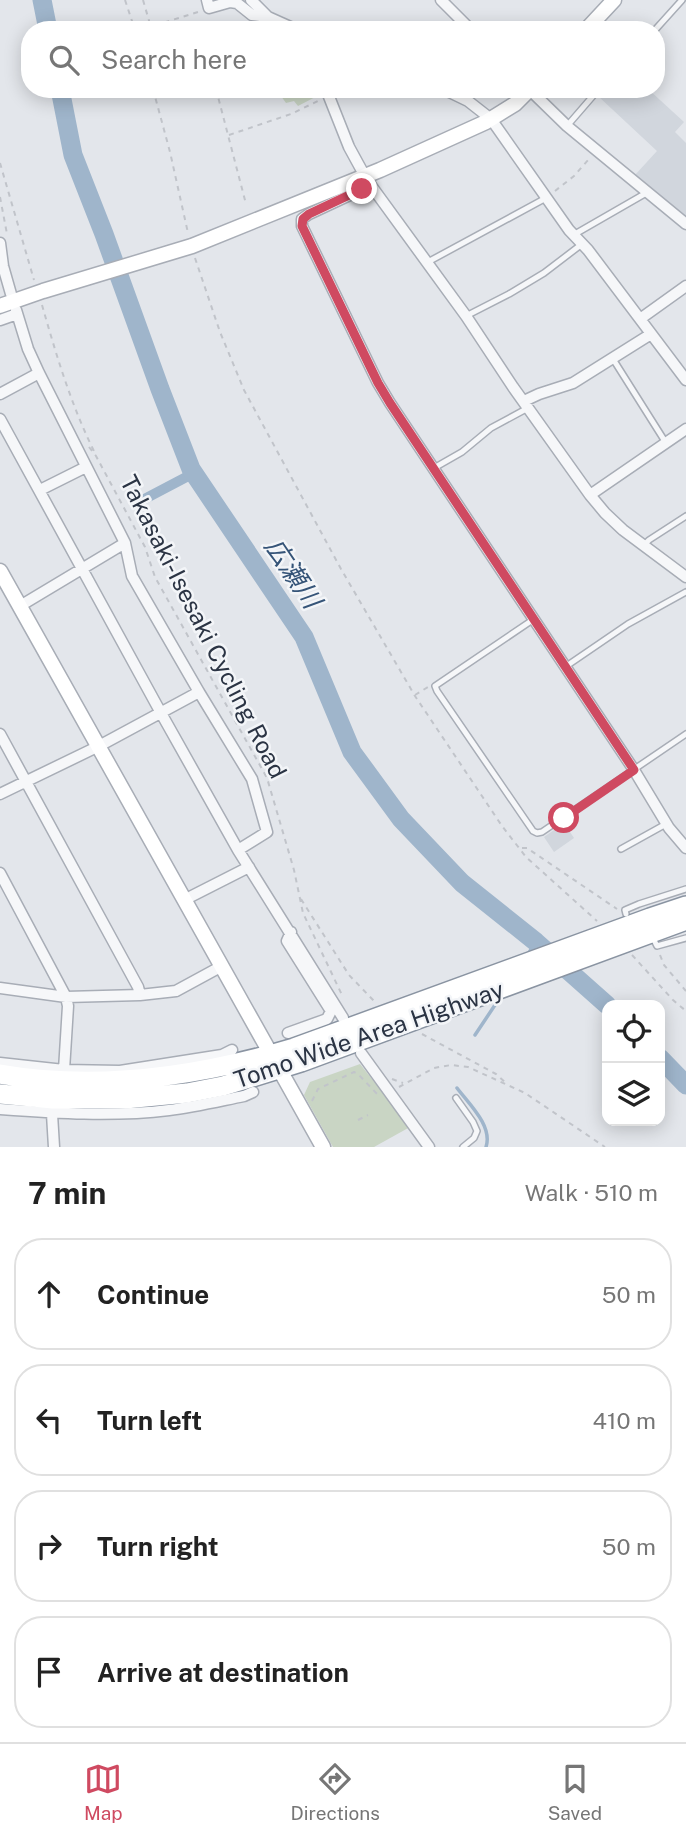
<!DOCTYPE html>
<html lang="en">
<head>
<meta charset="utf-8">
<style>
	:root { --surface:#fff; --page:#f2f2f2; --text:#222; --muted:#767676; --line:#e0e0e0; --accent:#cf4a61 }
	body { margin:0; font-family:"Public Sans","Noto Sans JP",sans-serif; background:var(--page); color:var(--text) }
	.controls { position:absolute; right:21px; bottom:21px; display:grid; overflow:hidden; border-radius:14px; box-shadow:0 4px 18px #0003 }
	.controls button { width:63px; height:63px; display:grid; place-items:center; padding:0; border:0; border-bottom:2px solid var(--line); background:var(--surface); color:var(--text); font:35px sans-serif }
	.stop { position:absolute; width:21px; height:21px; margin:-16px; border:5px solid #cf4a61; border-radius:50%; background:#fff }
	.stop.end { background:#cf4a61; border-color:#fff; box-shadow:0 2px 7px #0008 }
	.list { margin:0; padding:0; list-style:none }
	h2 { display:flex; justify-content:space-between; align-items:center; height:91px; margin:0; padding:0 28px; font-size:30px }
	h2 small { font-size:23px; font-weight:400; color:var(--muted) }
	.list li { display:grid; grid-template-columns:46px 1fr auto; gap:21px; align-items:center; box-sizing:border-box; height:112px; margin:0 14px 14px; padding:0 14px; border:2px solid var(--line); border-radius:28px }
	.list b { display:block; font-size:26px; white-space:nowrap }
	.list em { font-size:23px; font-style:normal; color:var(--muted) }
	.icon { flex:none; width:38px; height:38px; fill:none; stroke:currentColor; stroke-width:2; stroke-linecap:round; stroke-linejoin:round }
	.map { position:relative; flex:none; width:686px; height:1147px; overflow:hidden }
	.search { position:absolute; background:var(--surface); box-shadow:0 4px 18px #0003; left:21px; right:21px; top:21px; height:77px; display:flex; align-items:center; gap:18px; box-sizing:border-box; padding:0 24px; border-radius:28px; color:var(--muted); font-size:26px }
	.sheet { height:595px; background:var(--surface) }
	nav { display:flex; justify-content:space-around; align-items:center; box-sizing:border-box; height:98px; border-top:2px solid var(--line); background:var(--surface); font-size:19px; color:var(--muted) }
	nav a { display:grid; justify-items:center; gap:4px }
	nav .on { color:var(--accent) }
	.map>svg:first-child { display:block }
</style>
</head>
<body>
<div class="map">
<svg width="686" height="1147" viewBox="0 0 686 1147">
	<rect width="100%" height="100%" fill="#e3e6eb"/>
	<path fill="#d1d6dd" d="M604 89H648L684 122 675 132 686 143V216H681L635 175 657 151 598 96Z
		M564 823 574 838 554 852 544 837Z"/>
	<path fill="#c9d5c4" d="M276 89H321L323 93 298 106 294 101 286 103Z
		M360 1064 410 1127 374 1147H333L304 1095 310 1082Z"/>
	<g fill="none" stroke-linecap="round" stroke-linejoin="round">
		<path stroke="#9fb5cb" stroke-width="3.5" d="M528 954 536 942
			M475 1035 501 996
			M457 1088C469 1104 493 1126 486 1147"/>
		<path stroke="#9fb5cb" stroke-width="10" d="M135 504 194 473"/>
		<path stroke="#9fb5cb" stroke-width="19" d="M42 0 48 30
			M60 89 73 155 104 234 160 389 191 469 304 637 352 752 401 819 462 883 536 942 607 1005
			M660 1058 686 1085"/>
		<g stroke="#a8adb6" stroke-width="8">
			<path id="lane" d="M655 30 682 0
				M567 126 599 89
				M575 234 648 192
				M426 263 546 198
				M466 316 509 294 544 273 582 244
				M613 359 666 443
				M434 468 462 452 491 428 528 408
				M643 546 649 540 686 516
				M534 619 435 686 437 691 533 831 537 833 542 832 686 734
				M565 667 628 624 686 592
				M621 849 666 824
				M626 914 625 910 639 904 686 889
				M655 942 657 946 686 938
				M456 1098 473 1122 477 1131 474 1138 463 1147"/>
		</g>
		<g stroke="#a8adb6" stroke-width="13">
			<path id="street" d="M207 0 209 8 230 2 237 3 252 15 268 17 297 30
				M251 0 268 17
				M441 0 471 30
				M326 89 349 147 367 180 466 316 513 387 590 495 605 513 623 530 686 577
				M443 89 468 101 491 119 569 230 588 250 686 380
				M529 89 567 126 686 224
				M371 185 309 214 302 219V226L378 383 390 403 634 770 669 828 686 848
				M0 243 3 266 11 294
				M16 310 28 349 39 373 125 543 132 576 199 692 252 779 267 832 238 850
				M640 319 686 286
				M0 320 17 314
				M0 394 39 373
				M524 401 539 394 573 383 651 334
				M0 419 161 713 238 850 343 1018
				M40 490 86 467
				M590 495 686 429
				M20 606 125 543
				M0 734 138 987 140 995
				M0 794 99 746 199 692
				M0 873 66 997 68 1006 64 1070
				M184 900 249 867
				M0 988 66 997 140 995 176 991 222 966
				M288 1033 327 1019 331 1011 287 941 291 932
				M361 1053 429 1147
				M0 1063 64 1070 120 1071 222 1055 232 1050
				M0 1109C56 1113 112 1117 169 1110 194 1107 219 1101 244 1096L253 1092
				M52 1114 54 1147"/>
		</g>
		<g stroke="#a8adb6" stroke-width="17">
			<path id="secondary" d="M586 30 614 0
				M0 306 43 291 192 246 380 170 486 122 515 104 530 89
				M0 571 323 1147"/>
		</g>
		<g stroke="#8a94a2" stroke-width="22">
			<path id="highway" d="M0 1074C98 1091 200 1076 294 1048L650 918 686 906
				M0 1094 53 1099H125L187 1093 223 1086 301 1062 686 920"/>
		</g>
		<path stroke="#c1c4ca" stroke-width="2" stroke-dasharray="5 5" stroke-linecap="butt" d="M125 0 135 30
			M143 0 150 24 156 25 198 12
			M153 89 170 152 188 233
			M216 89 246 204
			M229 135 291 114 318 101
			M0 163 34 280
			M555 191 574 176 589 159
			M0 197 7 234
			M195 258 220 332 244 390 341 569 415 696 502 826 526 857 597 921
			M42 305C56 354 71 405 94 451
			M89 447 96 456 145 547 155 577 267 778 294 870 303 913 342 995
			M415 695 428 687
			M522 848H527L617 909
			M301 899 349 975 375 1002
			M632 955 673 1000 686 1011
			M660 955 664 965 686 991
			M422 1034 496 1074 507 1084
			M392 1079 403 1083
			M399 1087 434 1068 451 1065 468 1067 525 1093 605 1147
			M312 1101 318 1089 354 1072 358 1074 379 1096
			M358 1120 368 1115"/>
		<use href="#lane" stroke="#f6f7f9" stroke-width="5"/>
		<use href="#street" stroke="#f6f7f9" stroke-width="10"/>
		<use href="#secondary" stroke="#fff" stroke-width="14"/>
		<use href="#highway" stroke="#fff" stroke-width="19"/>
	</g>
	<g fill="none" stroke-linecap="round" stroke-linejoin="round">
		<path stroke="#cf4a61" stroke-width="9" d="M362 189 309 214 303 219 302 226 378 383 390 403 634 770 564 818"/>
	</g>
	<g text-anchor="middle" stroke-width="5" stroke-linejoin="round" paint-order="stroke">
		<g font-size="24" fill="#2b3444" stroke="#f3f5f8">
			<text transform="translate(203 627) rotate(63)" y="8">Takasaki-Isesaki Cycling Road</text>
			<text transform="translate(369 1035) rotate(-19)" y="8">Tomo Wide Area Highway</text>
		</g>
		<g font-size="26" font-style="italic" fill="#355478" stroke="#f3f5f8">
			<text transform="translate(293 573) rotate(56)" y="9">広瀬川</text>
		</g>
	</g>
</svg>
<div class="controls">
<button><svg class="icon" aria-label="locate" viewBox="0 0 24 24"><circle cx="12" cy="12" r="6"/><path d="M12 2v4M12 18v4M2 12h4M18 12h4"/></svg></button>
<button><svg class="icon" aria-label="layers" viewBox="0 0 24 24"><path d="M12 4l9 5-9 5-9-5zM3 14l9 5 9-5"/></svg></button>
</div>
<div class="stop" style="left:564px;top:818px"></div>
<div class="stop end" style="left:362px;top:189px"></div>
<div class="search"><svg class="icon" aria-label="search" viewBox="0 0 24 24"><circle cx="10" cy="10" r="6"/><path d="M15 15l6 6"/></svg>Search here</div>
</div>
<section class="sheet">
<h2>7 min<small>Walk · 510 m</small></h2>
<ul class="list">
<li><svg class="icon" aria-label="ahead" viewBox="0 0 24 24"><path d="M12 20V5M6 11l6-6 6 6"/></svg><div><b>Continue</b></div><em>50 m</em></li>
<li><svg class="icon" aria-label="left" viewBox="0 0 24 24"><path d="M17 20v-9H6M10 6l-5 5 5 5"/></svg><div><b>Turn left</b></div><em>410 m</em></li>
<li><svg class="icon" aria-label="right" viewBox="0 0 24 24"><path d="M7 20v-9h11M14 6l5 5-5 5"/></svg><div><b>Turn right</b></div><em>50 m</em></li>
<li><svg class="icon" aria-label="arrive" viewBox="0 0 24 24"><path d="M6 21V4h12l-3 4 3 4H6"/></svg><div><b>Arrive at destination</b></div></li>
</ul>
</section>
<nav>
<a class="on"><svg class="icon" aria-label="map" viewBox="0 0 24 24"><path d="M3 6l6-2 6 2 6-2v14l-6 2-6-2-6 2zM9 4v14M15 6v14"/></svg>Map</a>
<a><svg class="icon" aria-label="directions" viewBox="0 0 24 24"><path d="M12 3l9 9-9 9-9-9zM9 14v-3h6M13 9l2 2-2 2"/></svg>Directions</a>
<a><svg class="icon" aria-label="saved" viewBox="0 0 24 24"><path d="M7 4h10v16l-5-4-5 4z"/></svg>Saved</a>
</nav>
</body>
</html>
